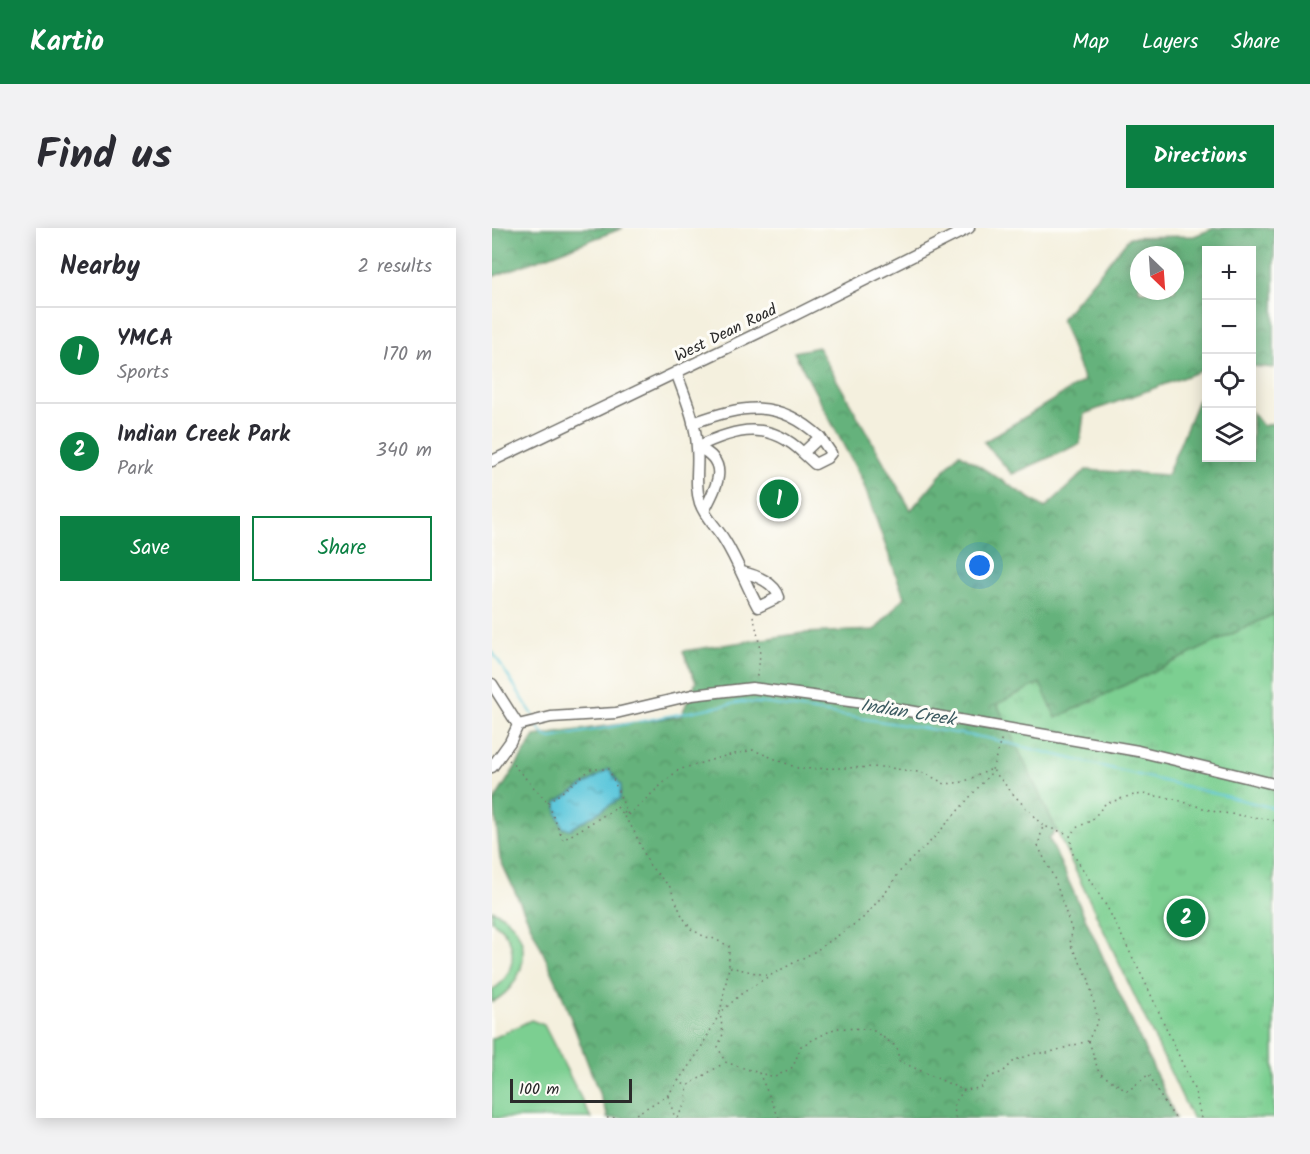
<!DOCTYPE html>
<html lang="en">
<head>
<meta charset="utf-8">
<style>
	:root { --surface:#fff; --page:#f2f2f3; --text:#2b2b33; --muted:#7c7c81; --line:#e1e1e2; --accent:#0b8043 }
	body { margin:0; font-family:Kalam,sans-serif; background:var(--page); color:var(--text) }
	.controls { position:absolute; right:18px; top:18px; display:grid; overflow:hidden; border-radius:0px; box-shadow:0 3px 15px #0003 }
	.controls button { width:54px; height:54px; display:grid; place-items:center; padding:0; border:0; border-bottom:2px solid var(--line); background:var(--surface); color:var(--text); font:30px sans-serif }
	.compass { position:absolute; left:638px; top:18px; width:54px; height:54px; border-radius:50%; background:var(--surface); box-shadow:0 3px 15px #0003; rotate:155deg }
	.scale { position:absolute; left:18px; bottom:15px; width:122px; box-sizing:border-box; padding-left:6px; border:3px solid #2b2b2b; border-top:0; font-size:16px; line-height:21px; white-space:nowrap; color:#2b2b2b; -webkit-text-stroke:4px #fdfcf7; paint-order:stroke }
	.you { position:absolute; left:488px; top:338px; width:21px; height:21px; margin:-15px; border:4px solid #fff; border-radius:50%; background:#1a73e8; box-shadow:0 0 0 9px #1a73e833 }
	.badge { display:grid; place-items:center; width:39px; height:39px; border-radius:50%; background:var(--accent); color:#fff; font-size:20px; font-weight:700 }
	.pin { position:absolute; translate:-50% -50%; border:3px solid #fff; box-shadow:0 2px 6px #0006 }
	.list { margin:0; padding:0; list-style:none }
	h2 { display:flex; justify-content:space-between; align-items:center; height:78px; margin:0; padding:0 24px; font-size:26px }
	h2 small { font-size:20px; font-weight:400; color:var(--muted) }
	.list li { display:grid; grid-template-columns:39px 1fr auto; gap:18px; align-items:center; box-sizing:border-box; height:96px; padding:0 24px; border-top:2px solid var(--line) }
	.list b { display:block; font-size:22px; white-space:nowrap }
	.list p { margin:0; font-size:20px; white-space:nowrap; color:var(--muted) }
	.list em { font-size:20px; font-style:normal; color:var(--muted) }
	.actions { display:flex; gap:12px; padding:18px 24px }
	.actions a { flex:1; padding:14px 0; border:2px solid var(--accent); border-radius:0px; text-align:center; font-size:21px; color:var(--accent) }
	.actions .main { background:var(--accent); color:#fff }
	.icon { flex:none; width:33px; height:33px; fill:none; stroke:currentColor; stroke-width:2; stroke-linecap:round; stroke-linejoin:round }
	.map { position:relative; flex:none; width:782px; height:890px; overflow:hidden; border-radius:0px }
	header { display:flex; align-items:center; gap:36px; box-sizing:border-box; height:84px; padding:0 30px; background:var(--accent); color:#fff }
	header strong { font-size:28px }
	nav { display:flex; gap:33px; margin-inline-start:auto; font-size:21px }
	.intro { display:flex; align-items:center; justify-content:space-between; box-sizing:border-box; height:144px; padding:0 36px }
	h1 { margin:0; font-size:42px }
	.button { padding:15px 27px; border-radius:0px; background:var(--accent); color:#fff; font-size:21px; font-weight:700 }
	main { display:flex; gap:36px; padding:0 36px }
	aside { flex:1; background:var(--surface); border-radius:0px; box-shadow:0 3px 15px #0003 }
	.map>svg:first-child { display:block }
</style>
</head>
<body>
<header>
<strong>Kartio</strong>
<nav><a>Map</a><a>Layers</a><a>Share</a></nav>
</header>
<div class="intro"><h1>Find us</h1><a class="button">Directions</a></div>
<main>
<aside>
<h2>Nearby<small>2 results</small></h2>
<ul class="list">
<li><span class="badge">1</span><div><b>YMCA</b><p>Sports</p></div><em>170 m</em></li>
<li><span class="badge">2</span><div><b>Indian Creek Park</b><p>Park</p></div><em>340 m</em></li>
</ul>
<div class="actions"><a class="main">Save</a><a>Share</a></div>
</aside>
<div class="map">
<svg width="782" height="890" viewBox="0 0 782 890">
	<defs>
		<pattern id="forest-crowns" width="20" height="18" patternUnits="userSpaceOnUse" patternTransform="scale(1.5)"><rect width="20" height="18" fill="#65b27b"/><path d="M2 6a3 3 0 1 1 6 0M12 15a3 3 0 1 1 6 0" fill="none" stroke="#539165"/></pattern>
		<pattern id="park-tufts" width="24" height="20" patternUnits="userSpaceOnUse" patternTransform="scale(1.5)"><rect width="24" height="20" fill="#7ccf91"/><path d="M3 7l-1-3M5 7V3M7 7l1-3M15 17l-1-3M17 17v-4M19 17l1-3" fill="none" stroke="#6bb27d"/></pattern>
		<pattern id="water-ripples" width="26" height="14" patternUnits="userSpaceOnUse" patternTransform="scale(1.5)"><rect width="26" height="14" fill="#5fc8dc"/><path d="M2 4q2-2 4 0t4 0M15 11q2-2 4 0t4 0" fill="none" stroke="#4fa3b3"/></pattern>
	</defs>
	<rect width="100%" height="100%" fill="#fdfcf7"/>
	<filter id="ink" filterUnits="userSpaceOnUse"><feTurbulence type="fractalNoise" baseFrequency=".0167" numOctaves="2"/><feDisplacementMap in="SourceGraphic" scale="12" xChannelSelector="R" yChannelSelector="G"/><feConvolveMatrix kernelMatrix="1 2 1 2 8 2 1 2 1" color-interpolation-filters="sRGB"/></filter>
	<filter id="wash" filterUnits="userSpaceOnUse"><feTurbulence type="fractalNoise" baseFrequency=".008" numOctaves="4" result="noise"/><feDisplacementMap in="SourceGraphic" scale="24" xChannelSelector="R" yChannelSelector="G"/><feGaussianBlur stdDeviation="1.35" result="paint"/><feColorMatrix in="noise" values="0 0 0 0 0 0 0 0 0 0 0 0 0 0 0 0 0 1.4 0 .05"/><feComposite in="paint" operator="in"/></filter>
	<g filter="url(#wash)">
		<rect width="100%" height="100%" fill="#f4f0de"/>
		<path fill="url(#forest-crowns)" stroke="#486e53" stroke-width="1.5" fill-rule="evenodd" d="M0 0H131L0 49Z
			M723 0H782V140L760 138V22H714V141L592 186 588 216 520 246 492 214 592 153 569 91 638 9 702 8ZM647 27H683V63H647Z
			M326 119 419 282 467 225 553 280 594 242 675 247 706 172H714V230H760V184L771 198 782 195V416L613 553 557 610 684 890H115L116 889 67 759 8 631 2 573 43 508 189 488 204 454 191 423 311 405 383 402 412 369 370 252 302 124Z"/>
		<path fill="url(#park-tufts)" stroke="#547d5e" stroke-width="1.5" d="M782 386V890H700L505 476 548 455 564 490Z"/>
		<path fill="#7ccf91" stroke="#547d5e" stroke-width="1.5" d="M0 682C44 700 39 754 0 774V762C27 746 27 709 0 693Z
			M39 792 52 797 99 890H0V811Z"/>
		<path fill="url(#water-ripples)" stroke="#457a84" stroke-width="1.5" d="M117 541 129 557 128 571 79 601 71 600 65 585V574Z"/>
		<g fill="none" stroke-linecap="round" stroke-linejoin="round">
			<path stroke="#5fc8dc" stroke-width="2" d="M0 423 41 487
				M46 499 53 508 60 510 250 474 277 476 495 510 782 580"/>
		</g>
	</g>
	<g filter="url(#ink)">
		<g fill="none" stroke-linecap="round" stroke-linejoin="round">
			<g stroke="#71706a" stroke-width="13">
				<path id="minor" d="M184 144C193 169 204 193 205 220 207 238 202 256 208 275 213 290 225 299 233 313 246 334 254 357 266 379L287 369C283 355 264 347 250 344
					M201 195C251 177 286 170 328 209L311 225C277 192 244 200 205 219
					M205 219C240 234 224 259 212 283
					M311 225 323 236 335 230 339 225 328 209
					M0 233 295 91 477 0
					M0 456 26 497 18 514 0 539
					M26 497 59 489 124 485 200 467 260 460 365 474 646 523 782 556"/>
			</g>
			<path stroke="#71706a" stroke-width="1.5" stroke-dasharray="1.5 4.5" stroke-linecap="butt" d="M261 388C267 410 271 428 264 451
				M17 532 56 575 71 612 124 580
				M56 575 99 541H117L136 587 128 582
				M125 579 141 601 158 638 178 659 190 688 199 701 213 709 220 710 237 718V739L228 785 231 806 226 819 233 834 267 845
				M136 587 186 542 229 529 261 522 308 541 391 539 433 545 453 556 471 554 500 541 522 567 551 598 577 606
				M238 739 277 748
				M597 813 607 845 636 863 657 846 670 871 683 890
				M186 852 194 858
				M176 868 183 890
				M115 890 139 889 176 867 206 825 228 785 249 766 277 748 322 724 370 691 394 664 411 639 441 611 499 545 510 509
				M185 890 194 874 195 858 232 835
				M287 890 267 845 283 849 301 839 309 818 344 800 379 801 405 819 407 833 471 862
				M463 890 462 876 472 862 488 860 497 849 511 844 523 832 545 825H555L596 813 606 792 596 749 578 716 580 703 563 652 546 618 551 598
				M709 890 703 863 654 756 615 679 581 626 578 607 584 600 600 592 613 576 637 568 651 566 682 571 724 584 782 592"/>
			<use href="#minor" stroke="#fff" stroke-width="10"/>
		</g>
	</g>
	<g text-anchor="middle" stroke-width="6" stroke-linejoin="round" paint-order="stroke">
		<g font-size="16" fill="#2b2b2b" stroke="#fdfcf7">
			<text transform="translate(233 104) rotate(-26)" y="6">West Dean Road</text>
		</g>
		<g font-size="18" font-style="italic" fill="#3b5a60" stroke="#fdfcf7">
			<text transform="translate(416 484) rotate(9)" y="6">Indian Creek</text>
		</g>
	</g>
</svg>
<div class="controls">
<button>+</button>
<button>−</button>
<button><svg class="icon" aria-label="locate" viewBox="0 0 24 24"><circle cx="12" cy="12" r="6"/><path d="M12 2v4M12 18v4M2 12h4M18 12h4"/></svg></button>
<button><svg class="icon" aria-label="layers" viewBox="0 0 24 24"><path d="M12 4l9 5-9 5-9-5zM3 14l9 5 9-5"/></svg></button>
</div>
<svg class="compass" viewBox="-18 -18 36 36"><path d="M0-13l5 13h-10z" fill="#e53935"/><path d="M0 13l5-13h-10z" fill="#7c7c81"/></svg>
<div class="scale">100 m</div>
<div class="you"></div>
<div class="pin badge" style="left:287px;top:271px">1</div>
<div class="pin badge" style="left:694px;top:690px">2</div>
</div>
</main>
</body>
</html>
